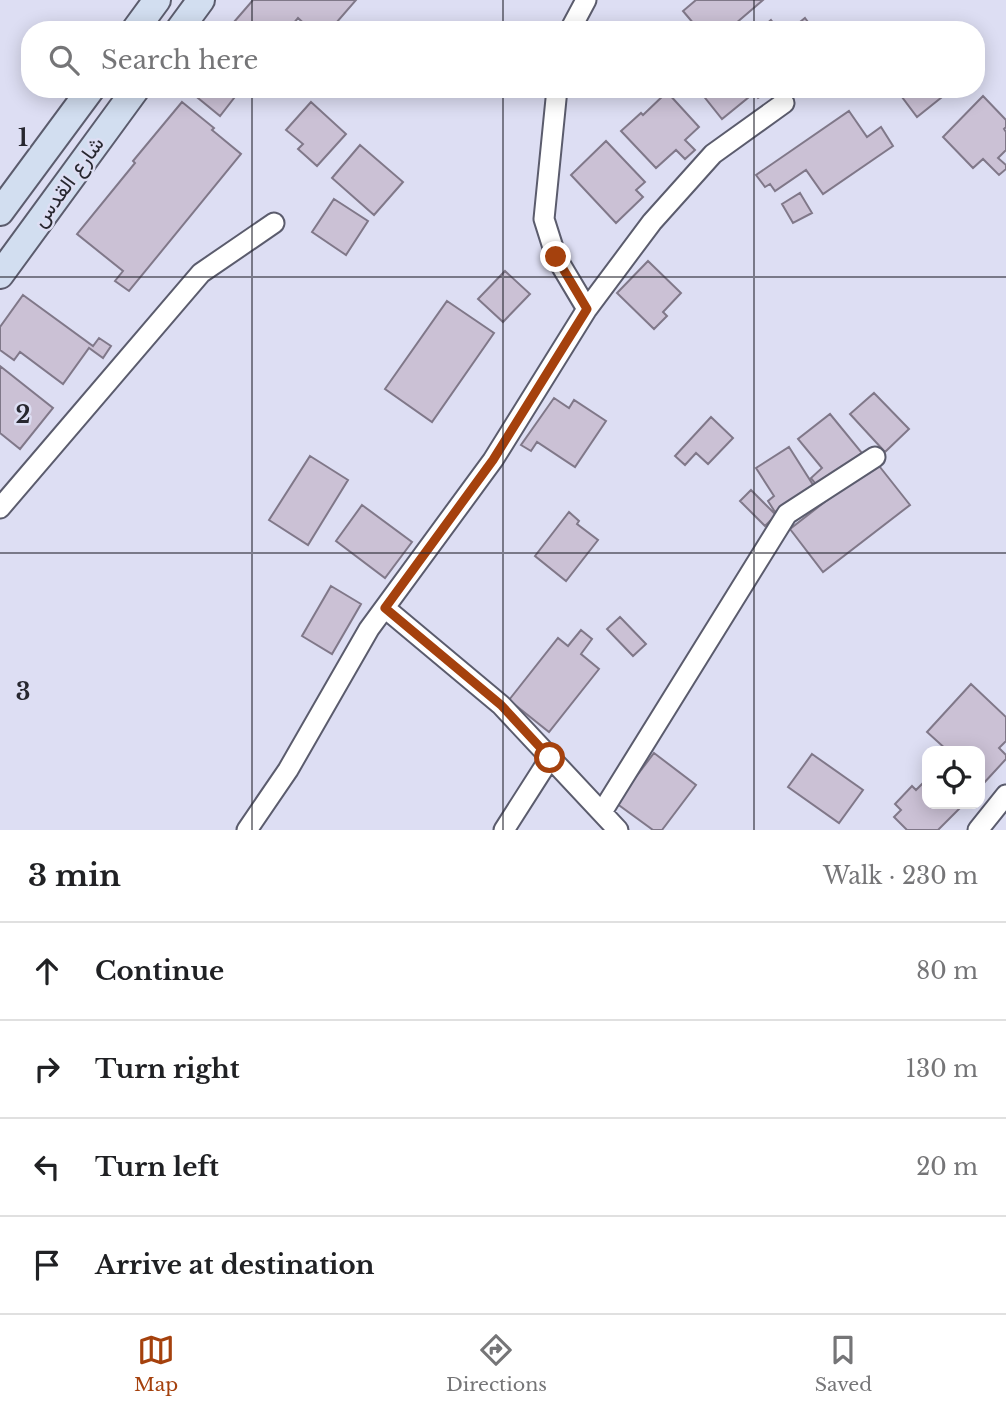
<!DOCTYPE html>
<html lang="en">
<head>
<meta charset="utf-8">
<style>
	:root { --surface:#fff; --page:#f6f6f6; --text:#202124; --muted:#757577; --line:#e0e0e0; --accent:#a5410d }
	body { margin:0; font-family:"Libre Baskerville",Vazirmatn,serif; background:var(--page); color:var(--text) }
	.controls { position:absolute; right:21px; bottom:21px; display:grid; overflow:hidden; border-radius:14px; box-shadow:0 4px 18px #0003 }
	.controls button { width:63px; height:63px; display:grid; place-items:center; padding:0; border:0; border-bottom:2px solid var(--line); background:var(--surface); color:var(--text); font:35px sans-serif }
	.stop { position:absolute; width:21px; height:21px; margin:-16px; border:5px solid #a5410d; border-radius:50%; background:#fff }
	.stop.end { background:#a5410d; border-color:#fff; box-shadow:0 2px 7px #0008 }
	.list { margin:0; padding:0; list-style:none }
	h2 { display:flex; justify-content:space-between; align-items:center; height:91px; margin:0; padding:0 28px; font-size:30px }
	h2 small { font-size:23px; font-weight:400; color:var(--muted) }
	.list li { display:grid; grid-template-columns:46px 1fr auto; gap:21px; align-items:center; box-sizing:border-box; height:98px; padding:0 28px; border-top:2px solid var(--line) }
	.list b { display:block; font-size:26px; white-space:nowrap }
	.list em { font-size:23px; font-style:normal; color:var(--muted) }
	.icon { flex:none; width:38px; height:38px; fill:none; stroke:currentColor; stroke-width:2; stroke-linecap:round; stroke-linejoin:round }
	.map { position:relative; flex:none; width:1006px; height:830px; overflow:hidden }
	.search { position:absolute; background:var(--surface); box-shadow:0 4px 18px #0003; left:21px; right:21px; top:21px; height:77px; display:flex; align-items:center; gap:18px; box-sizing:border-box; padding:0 24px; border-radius:28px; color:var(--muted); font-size:26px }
	.sheet { height:483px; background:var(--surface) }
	nav { display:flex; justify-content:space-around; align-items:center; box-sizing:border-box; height:98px; border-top:2px solid var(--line); background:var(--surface); font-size:19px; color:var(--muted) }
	nav a { display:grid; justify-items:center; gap:4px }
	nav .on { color:var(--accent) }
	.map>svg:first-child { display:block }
</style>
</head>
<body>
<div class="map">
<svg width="1006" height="830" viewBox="0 0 1006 830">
	<rect width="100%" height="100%" fill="#dddef3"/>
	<path fill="#cbc1d5" stroke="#807889" stroke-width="2" d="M253 0H356L330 30H311L298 18 288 30H243L234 22Z
		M696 0H763L728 30H699L683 11Z
		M805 18 814 30H790Z
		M771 20 779 30H759Z
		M187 89H241L220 116Z
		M698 89H772L758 98 754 93 722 119Z
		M896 89H952L917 117Z
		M667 92 699 127 685 140 695 150 685 159 676 150 656 168 621 131 641 113 643 115Z
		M983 96 1006 120V127L1004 129 1006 132V150L998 158 1006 165V169L999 175 983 159 973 168 943 137Z
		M182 102 214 128 212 130 241 154 129 291 115 281 123 271 77 234 135 163 133 161Z
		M311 102 346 134 317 166 298 149 303 144 286 130Z
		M849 111 867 137 881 127 893 146 823 194 806 170 775 191 770 184 765 187 756 175Z
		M606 141 645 182 636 190 643 197 616 223 571 175Z
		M360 145 403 182 374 215 332 178Z
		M800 193 812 213 793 223 782 204Z
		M334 199 368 221 346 255 312 232Z
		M648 261 681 293 663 312 667 316 654 329 617 293Z
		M505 271 530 294 503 322 478 299Z
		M23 295 93 346 99 338 111 346 103 358 89 348 63 384 20 352 14 360 0 350V327Z
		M447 301 494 333 432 422 385 389Z
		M0 366 53 408 20 449 0 433Z
		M874 393 909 429 885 452 850 414Z
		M554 398 569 408 574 400 606 421 575 467 537 442 531 451 521 445Z
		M830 414 862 453 819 488 811 478 822 468 798 439Z
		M711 417 733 438 708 464 696 453 685 465 675 456Z
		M789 447 815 488 775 512 768 501 774 496 756 468Z
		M310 456 348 480 308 545 269 520Z
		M876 462 910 505 823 572 790 529Z
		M751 490 776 515 765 526 740 501Z
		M362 505 412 542 385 578 336 541Z
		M569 512 579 521 577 524 598 540 566 581 535 556Z
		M331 586 361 604 332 654 302 636Z
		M620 617 646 644 633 656 607 629Z
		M581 630 592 639 581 654 599 669 549 732 509 700 558 638 568 646Z
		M971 684 1006 717V741L999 748 1006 755V759L983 784 980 781V751H948L927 732Z
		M654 753 696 785 662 830H653L616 803Z
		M812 754 863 790 839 823 788 787Z
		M927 779V804H964L938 830H907L894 817 901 810 895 804 912 786 916 790Z"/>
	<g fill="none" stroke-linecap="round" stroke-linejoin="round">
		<g stroke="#5b5c6d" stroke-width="23">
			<path id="minor" d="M570 30 586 0
				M587 309 652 222 713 154 784 103
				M0 508 201 273 274 223
				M385 608 501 705 618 830
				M602 812 787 514 875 457
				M247 830 288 770 369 629 493 460 587 309 556 257 544 219 557 89
				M504 830 550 758
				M978 830 1006 795"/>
		</g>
		<g stroke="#5b5c6d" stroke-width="30">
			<path id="secondary" d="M135 30 157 0
				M179 30 201 0
				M0 212 91 89
				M0 275 136 89"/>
		</g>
		<use href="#minor" stroke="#fff" stroke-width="19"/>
		<use href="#secondary" stroke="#d2def0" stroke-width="26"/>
	</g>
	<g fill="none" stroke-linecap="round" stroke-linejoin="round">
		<path stroke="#a5410d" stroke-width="9" d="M550 758 501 705 385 608 493 460 587 309 556 257"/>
	</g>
	<path fill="none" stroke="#27272f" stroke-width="2" stroke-opacity="0.55" d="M252 0V30M503 0V30M754 0V30M252 89V830M503 89V830M754 89V830M0 277H1006M0 553H1006"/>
	<g text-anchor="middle" stroke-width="5" stroke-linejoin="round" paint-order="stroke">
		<g font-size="21" fill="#27272f" stroke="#dddef3">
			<text transform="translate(68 182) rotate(-54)" y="7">شارع القدس</text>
		</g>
	</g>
	<g font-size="23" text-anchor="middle" font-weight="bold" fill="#27272f" stroke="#dddef3" stroke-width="5" stroke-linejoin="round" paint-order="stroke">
		<text x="23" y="146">1</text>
		<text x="23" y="423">2</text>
		<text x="23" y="700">3</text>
	</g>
</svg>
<div class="controls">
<button><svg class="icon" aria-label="locate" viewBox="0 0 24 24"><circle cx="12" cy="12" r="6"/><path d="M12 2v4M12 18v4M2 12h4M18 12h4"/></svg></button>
</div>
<div class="stop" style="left:550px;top:758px"></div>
<div class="stop end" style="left:556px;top:257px"></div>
<div class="search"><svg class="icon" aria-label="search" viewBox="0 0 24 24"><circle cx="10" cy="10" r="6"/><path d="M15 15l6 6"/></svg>Search here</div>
</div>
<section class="sheet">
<h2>3 min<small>Walk · 230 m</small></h2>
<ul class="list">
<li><svg class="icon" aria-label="ahead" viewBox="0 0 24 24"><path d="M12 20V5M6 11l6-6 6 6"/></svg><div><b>Continue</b></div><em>80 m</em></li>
<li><svg class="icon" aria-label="right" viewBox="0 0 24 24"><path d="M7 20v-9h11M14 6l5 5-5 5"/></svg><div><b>Turn right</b></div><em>130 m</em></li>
<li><svg class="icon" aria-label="left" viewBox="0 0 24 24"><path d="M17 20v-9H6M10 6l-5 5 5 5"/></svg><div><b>Turn left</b></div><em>20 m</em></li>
<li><svg class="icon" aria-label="arrive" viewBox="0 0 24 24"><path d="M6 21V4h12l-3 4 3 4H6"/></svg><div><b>Arrive at destination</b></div></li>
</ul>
</section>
<nav>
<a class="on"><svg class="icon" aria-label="map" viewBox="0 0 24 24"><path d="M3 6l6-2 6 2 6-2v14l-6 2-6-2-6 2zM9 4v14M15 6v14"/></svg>Map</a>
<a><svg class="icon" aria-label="directions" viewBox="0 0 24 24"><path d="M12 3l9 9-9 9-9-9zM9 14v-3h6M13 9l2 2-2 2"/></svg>Directions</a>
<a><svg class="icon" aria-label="saved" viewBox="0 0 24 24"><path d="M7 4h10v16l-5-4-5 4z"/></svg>Saved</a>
</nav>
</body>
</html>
